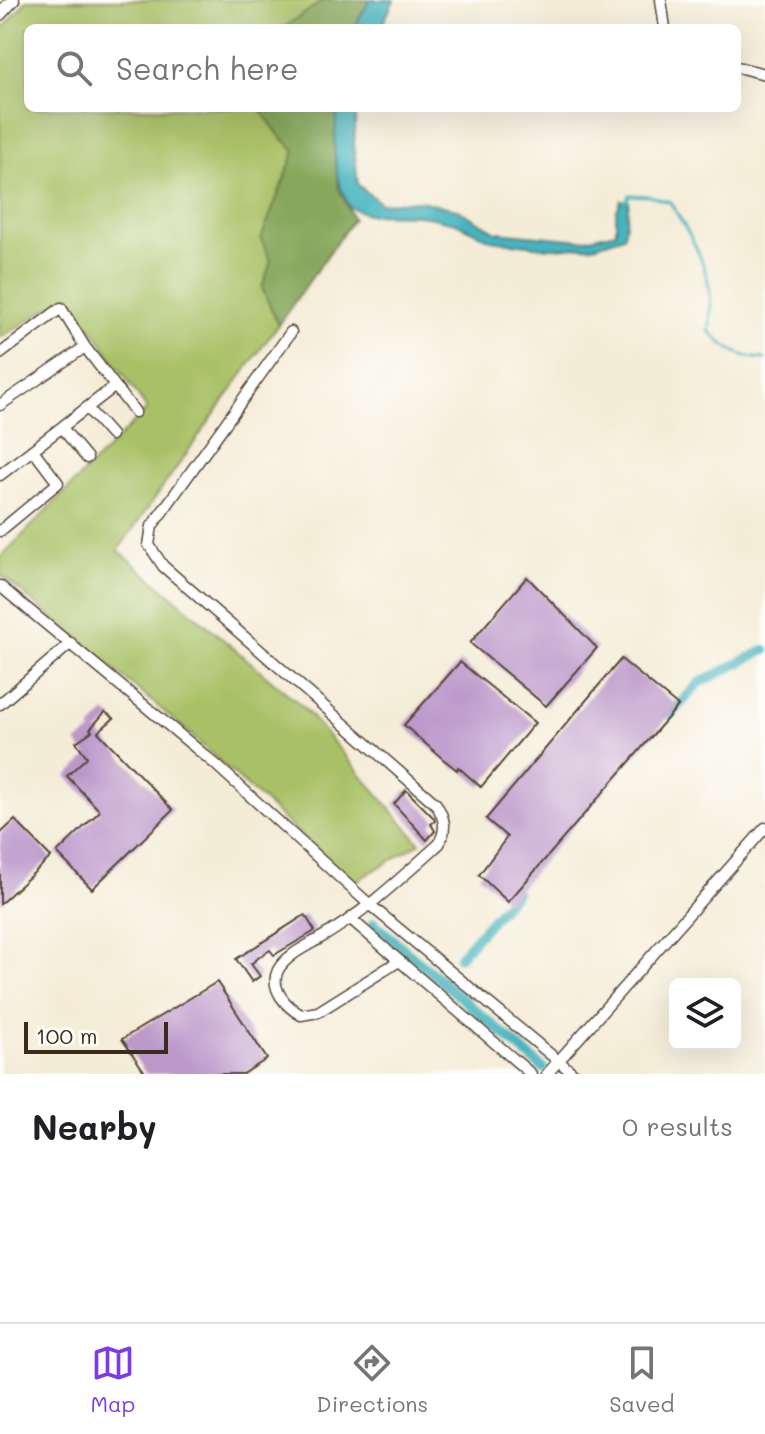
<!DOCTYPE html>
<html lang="en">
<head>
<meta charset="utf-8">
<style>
	:root { --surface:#fff; --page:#f2f2f2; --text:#202124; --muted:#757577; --line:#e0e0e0; --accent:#7c3aed }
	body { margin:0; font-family:Mali,sans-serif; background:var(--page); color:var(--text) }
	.controls { position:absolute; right:24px; bottom:24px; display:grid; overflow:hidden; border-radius:12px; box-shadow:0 8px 32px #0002 }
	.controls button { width:72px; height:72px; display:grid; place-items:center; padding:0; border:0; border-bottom:2px solid var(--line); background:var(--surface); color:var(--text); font:40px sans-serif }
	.scale { position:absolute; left:24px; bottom:20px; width:144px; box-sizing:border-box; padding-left:8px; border:4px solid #3b2a1e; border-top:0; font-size:22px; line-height:28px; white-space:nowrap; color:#3b2a1e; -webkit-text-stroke:6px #fdfcf7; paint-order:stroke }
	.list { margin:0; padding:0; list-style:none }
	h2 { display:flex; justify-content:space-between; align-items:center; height:104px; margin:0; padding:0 32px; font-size:34px }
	h2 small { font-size:26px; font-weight:400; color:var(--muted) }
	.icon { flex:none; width:44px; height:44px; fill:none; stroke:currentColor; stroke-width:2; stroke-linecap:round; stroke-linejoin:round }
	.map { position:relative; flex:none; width:765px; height:1074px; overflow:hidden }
	.search { position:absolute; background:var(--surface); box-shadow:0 8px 32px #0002; left:24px; right:24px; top:24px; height:88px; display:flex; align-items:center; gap:20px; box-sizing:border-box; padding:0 28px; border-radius:12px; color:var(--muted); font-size:30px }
	.sheet { height:248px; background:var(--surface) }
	nav { display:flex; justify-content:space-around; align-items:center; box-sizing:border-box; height:112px; border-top:2px solid var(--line); background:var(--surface); font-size:22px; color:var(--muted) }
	nav a { display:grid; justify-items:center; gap:4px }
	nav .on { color:var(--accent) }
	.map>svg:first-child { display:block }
</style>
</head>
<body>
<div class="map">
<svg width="765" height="1074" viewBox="0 0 765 1074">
	<rect width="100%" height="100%" fill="#fdfcf7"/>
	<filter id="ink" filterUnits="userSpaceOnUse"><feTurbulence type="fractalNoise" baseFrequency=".0125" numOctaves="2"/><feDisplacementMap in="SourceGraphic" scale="16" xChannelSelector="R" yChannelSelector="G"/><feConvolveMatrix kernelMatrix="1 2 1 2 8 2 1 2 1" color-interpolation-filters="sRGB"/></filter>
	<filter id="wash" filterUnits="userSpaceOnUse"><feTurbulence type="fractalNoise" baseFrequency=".006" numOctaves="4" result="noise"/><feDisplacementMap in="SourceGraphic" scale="32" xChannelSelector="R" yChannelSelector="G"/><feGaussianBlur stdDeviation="1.8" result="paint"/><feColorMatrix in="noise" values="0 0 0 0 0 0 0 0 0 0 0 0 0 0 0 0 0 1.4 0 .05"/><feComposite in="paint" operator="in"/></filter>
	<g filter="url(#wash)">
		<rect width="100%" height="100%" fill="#f5ecd7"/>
		<path fill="#a9c166" stroke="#727642" stroke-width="2" d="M27 0H370L354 28H28V108H338L339 189 353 219 118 550 303 707 420 843 353 883 179 724 0 574V558L147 409 69 295 0 338V32Z"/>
		<path fill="#86a75b" stroke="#60683c" stroke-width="2" d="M324 0H370L354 28H283Z
			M259 108H338L335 157 339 189 353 219 278 325 262 288 271 261 261 239 295 151 280 136Z"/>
		<path fill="#45b4bf" stroke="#406f6e" stroke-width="2" d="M370 0H394L381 28H354Z
			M338 108H356L354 147 358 185 380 203 420 201 456 209 497 232 581 240 616 232V213L621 200 629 201 624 236 594 246 549 248 491 240 456 223 418 215 367 214 350 208C333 178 332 142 338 108Z"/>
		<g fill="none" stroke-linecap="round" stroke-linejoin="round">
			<path stroke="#45b4bf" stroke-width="3" d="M625 204 629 195 649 196 670 202C696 245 718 279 709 331 725 348 740 358 765 359"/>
			<path stroke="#45b4bf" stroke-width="10" d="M671 714 699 683 765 650
				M374 923 543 1068
				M459 957 516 892"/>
		</g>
		<g id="blocks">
			<path fill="#bb97ca" d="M527 577 597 648 546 706 470 643Z
				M621 659 678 706 508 902 479 875 507 837 486 819Z
				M460 662 535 723 481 787 458 767 457 770 443 759 404 725Z
				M105 712 114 718 98 732 173 810 92 889 57 853 100 811 67 776 87 757 76 742 92 731 90 729Z
				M406 790 434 818 435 821 431 824 435 831 427 840 394 804Z
				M15 820 51 857 0 904V834Z
				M305 915 315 931 274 955 270 950 258 958 251 964 260 976 252 982 236 959Z
				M217 982 267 1059 243 1074H146L122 1039Z"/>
		</g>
	</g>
	<g filter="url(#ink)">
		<use href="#blocks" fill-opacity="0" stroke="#57473a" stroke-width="2"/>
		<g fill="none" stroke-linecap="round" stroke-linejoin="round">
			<g stroke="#57473a" stroke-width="13">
				<path id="minor" d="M661 0 665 28
					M737 67 765 74
					M291 332 152 526 149 545 163 566 436 804C445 819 447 828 439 844 400 879 363 914 317 940 303 948 286 956 278 970 269 989 287 1007 301 1015L318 1012 399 961
					M0 354 61 308 85 347 135 412
					M0 405 85 347
					M88 409 111 435
					M62 428 87 458
					M0 475 115 386
					M0 531 58 483 33 450
					M0 586 214 763 370 905 574 1074
					M0 704 71 643
					M352 920 531 1074
					M547 1074 765 828"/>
			</g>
			<g stroke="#57473a" stroke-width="15">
				<path id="major" d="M0 14 13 0"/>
			</g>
			<use href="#minor" stroke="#fff" stroke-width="10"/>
			<use href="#major" stroke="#fff" stroke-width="12"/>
		</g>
	</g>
</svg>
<div class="controls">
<button><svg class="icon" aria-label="layers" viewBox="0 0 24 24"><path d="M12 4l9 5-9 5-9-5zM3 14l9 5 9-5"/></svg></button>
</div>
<div class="scale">100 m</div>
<div class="search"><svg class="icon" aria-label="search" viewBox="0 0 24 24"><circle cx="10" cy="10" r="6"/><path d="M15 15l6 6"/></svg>Search here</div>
</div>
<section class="sheet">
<h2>Nearby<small>0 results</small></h2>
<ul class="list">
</ul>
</section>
<nav>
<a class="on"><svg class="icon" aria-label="map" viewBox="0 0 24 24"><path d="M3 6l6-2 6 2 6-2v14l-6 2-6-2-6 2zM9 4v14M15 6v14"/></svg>Map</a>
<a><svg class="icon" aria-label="directions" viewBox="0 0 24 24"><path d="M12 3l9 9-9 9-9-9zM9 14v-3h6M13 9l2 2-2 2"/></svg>Directions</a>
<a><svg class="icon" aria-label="saved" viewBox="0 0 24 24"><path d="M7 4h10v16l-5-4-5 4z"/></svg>Saved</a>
</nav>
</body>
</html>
